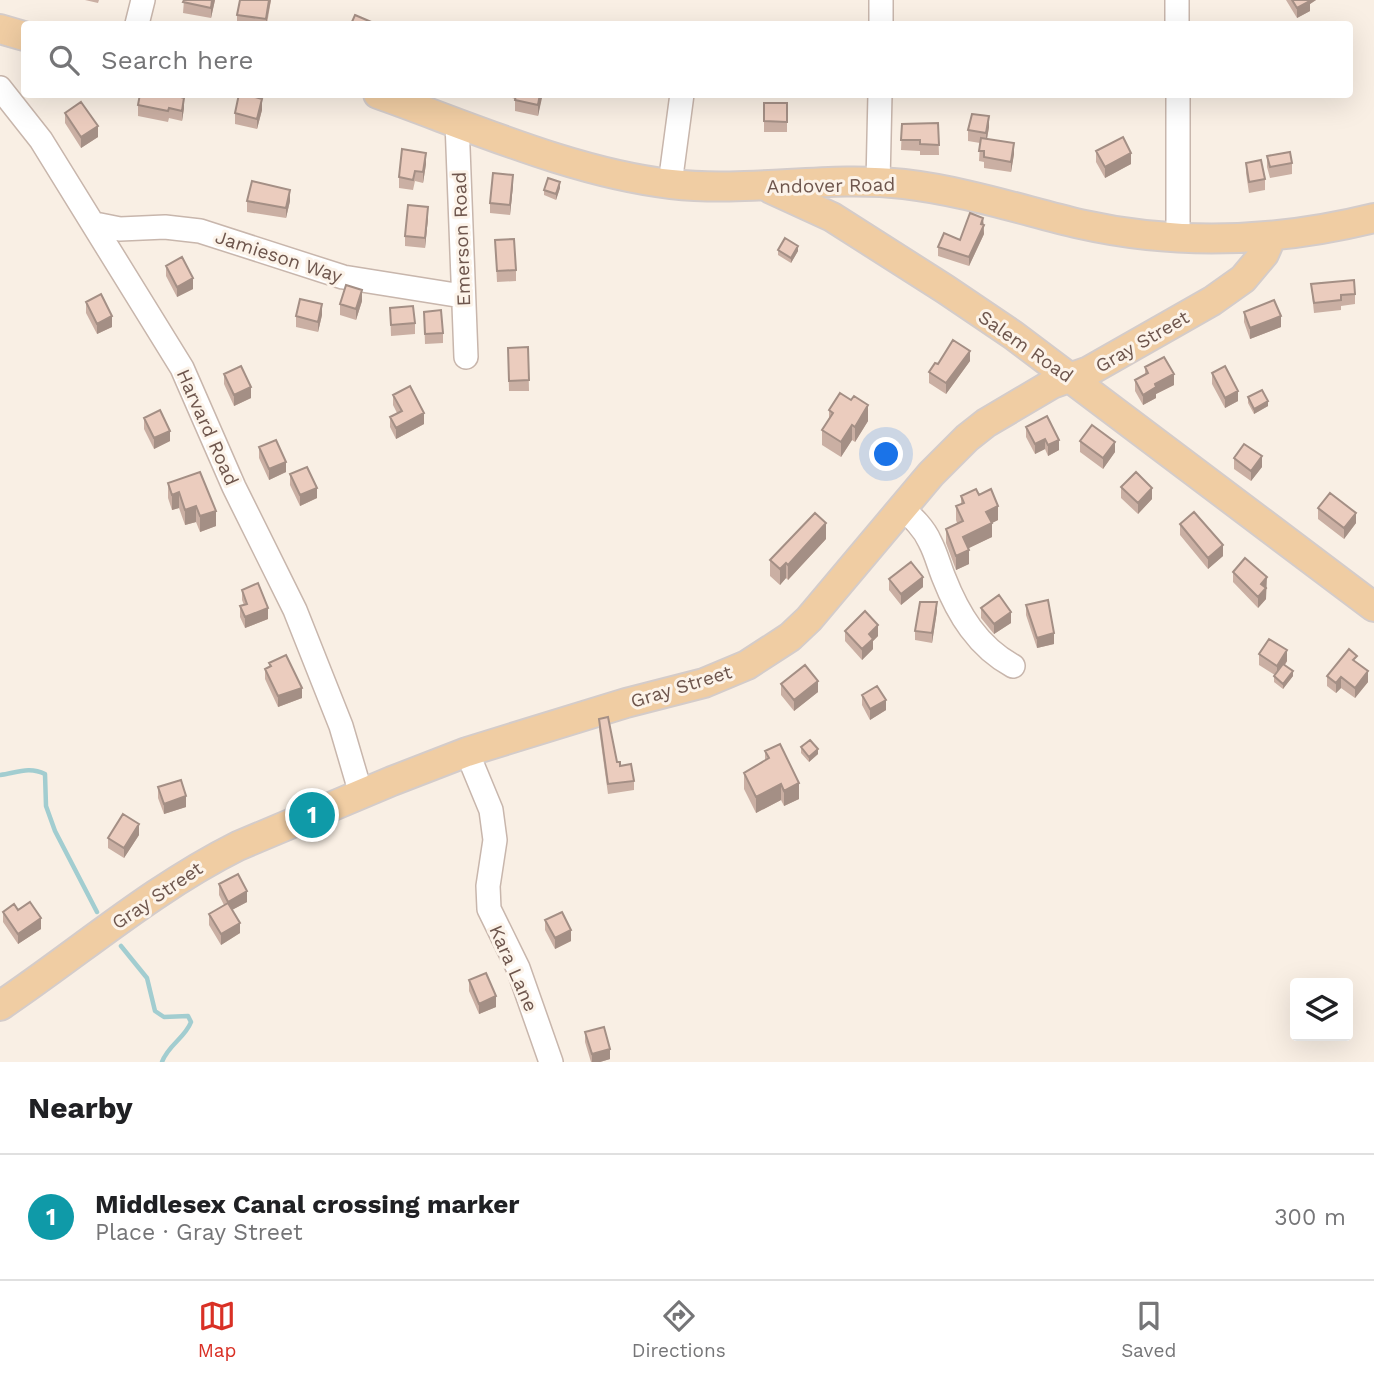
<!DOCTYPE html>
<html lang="en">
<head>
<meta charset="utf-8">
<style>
	:root { --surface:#fff; --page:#f2f2f2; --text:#202124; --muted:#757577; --line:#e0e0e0; --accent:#d93025 }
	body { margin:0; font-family:"Work Sans",sans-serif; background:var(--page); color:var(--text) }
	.controls { position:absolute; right:21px; bottom:21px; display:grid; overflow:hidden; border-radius:7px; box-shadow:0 7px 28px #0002 }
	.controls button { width:63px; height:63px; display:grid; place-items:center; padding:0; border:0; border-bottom:2px solid var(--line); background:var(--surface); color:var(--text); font:35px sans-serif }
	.you { position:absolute; left:887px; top:455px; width:24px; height:24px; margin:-18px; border:5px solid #fff; border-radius:50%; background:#1a73e8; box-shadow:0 0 0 10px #1a73e833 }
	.badge { display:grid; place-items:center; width:46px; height:46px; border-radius:50%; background:var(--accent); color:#fff; font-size:23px; font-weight:700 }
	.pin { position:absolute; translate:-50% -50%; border:4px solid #fff; box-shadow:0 2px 7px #0006 }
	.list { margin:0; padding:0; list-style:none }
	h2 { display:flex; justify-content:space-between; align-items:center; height:91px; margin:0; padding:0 28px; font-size:30px }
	h2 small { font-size:23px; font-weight:400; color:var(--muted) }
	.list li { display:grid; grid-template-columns:46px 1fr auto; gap:21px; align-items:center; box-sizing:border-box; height:126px; padding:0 28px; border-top:2px solid var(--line) }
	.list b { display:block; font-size:26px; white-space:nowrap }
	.list p { margin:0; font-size:23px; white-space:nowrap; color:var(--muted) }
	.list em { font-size:23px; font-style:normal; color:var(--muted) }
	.icon { flex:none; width:38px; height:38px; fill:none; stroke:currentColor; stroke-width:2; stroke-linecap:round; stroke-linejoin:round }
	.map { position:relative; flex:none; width:1374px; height:1062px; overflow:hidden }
	.search { position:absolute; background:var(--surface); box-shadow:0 7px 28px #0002; left:21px; right:21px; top:21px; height:77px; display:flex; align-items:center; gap:18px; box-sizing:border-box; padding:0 24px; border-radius:7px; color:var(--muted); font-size:26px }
	.sheet { height:217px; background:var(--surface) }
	nav { display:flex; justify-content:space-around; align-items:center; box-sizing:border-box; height:98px; border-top:2px solid var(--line); background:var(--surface); font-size:19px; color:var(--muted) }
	nav a { display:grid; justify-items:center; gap:4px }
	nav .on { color:var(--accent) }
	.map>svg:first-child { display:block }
</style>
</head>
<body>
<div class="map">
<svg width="1374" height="1062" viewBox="0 0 1374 1062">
	<rect width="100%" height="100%" fill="#f9efe4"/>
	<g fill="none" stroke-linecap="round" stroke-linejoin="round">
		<path stroke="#a2cdd0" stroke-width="4.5" d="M0 775C16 773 29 766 45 774L46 806 55 831 97 912
			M121 946 147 978 155 1011 164 1017 188 1016 191 1022C185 1038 168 1045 162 1062"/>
		<g stroke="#c8b6ac" stroke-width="26">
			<path id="minor" d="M1177 0V24
				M137 24 143 0
				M881 24V0
				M0 88 41 140 182 368 234 487 295 610 341 726 361 794
				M1178 94V236
				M457 122 466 357
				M878 182 880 94
				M670 184 682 94
				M95 224 120 229 165 227 200 231 343 277 462 296
				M902 508C913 518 924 528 930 542 936 553 939 566 944 578 958 614 978 647 1013 666
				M467 752 491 810 495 840 488 886 489 909 518 968 551 1062"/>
		</g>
		<g stroke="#d4ccca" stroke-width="32">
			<path id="major" d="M0 29 24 36
				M378 94C471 127 574 173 671 184 749 193 827 175 904 184 964 191 1022 210 1080 224 1178 246 1277 242 1374 218
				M771 189 832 217 945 289 1013 335 1374 607
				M0 1006C80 952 152 889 238 846L392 781 467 752 626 703 704 683 747 665 790 637 809 619 931 474 967 438 986 423 1052 384 1089 371 1212 301 1243 279 1264 254 1272 236"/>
		</g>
		<use href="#minor" stroke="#fff" stroke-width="23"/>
		<use href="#major" stroke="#f0cda3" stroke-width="28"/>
	</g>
	<path fill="#caafa3" d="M85 0H99L98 3Z
		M184 0H215L211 18 183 13Z
		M271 0 267 24H237V15Z
		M1286 0H1316L1310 4V11L1297 18Z
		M252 94V97L262 110 257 129 235 124V113Z
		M508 94H542L538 116 515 111V99L509 97Z
		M764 103H787V132H764Z
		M138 105 184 108 182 121 169 118 168 122 138 116Z
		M65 113 98 137 81 148 65 123Z
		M938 123 939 155H920V151L901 150 902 124Z
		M989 127 987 139 1014 154 1011 172 984 168V162L979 161 980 143 968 141V130Z
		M1096 151 1131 164 1105 178 1096 162Z
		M1267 156 1292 163V174L1270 178 1267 167Z
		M1246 163 1265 179V190L1249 193 1246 173Z
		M426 164 423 183 415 181 413 190 399 188V177Z
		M513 185 510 215 490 213V203Z
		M560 188 556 200 544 195V190Z
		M247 201H290L286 218 247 212Z
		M428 218 425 248 405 246V236Z
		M983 218 984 234 969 266 938 256V247L960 240Z
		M495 240 516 270V281L497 282Z
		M778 250 798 251 791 263 778 255Z
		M166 266 193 289 177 297 166 276Z
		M1311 284 1355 294V304L1341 306V310L1314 313Z
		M362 301 356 320 340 315V304Z
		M86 302 112 327 97 334 86 313Z
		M390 308 415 323V334L391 336Z
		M424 312 443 333V343L425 344Z
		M1244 312 1281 327 1250 339 1244 322Z
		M322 315 318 332 296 327V316Z
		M528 347 529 391H509L508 348Z
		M970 361 946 394 929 383V372Z
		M1145 367 1174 385 1156 394V398L1143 405 1135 391V380L1145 375Z
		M1212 373 1238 401 1225 408 1212 384Z
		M224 374 251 398 234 406 224 384Z
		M393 395 424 424 396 439 390 427V417L397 413 393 405Z
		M1248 397 1268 406 1254 414 1248 403Z
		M851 400 868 421 855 442 852 440 841 457 822 445V430L829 418V410Z
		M1047 416 1059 450 1048 456 1045 449 1035 454 1026 437V427Z
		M144 418 170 441 154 449 144 429Z
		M1080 441 1115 452 1103 469 1080 452Z
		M259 447 286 472 269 480 259 458Z
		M1234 458 1262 467 1251 481 1234 469Z
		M200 472 216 526 200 532 196 522 185 525 179 508 172 510 168 498V483Z
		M290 474 317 498 300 506 290 485Z
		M1121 487 1152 499 1138 514 1121 498Z
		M979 495 998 520 992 523V537L968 548 969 564 956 570 946 543V529L957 523 956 520V506L961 504V496Z
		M1318 508 1356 523 1344 539 1318 519Z
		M1180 524 1223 556 1208 569 1180 535Z
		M826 539 788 580 786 578 780 585 770 576V560Z
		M1233 572 1267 587 1266 589V599L1258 608 1233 582Z
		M889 579 923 587 901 605 889 590Z
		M242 590 268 619 245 628 240 617V606L244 605 242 600Z
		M1026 605 1054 644 1037 648 1026 615Z
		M981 608 1011 623 994 634 981 618Z
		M937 611 932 643 915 640V631Z
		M845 631 878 636 873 641V649L862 660 845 641Z
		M1259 654 1287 661 1285 665 1293 676 1283 689 1274 682V676L1275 675 1259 665Z
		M1357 662 1368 682 1355 698 1341 688 1336 693 1327 686V676Z
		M269 663 302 698 278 707 265 679V669L269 667Z
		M781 684 818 692 794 711 781 695Z
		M862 695 886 710 870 720 862 705Z
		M599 719 617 762 634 781V790L608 794 599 729Z
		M801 747 818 754 809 762 801 753Z
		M765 751 799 799 784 806 781 800 756 813 744 789V773L765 760Z
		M158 787 186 807 164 814 158 798Z
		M139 835 124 858 108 848V838Z
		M219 884 247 902 232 910 240 933 221 945 209 925V914L224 905 219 895Z
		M18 910 41 929 18 944 3 922V912Z
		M545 920 571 941 555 949 545 930Z
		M469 980 496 1007 479 1014 469 991Z
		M585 1032 610 1059 600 1062H591L585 1042Z"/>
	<path fill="#a48f85" d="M212 0H215L211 18V8Z
		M269 0H271L266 24V19Z
		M1306 0H1316L1310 4V11L1297 18V8Z
		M540 94H542V98L538 116V105Z
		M184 98V108L182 121V111Z
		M262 99V110L257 129V119Z
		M989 116V127L986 144V133Z
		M98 126V137L81 148V137Z
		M1014 143V154L1011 172V162Z
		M426 153V164L423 183V172Z
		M1131 153V164L1105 178V167Z
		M513 175V185L510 215V205Z
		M560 182V188L556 200V194Z
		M290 190V201L286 218V208Z
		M428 207V218L425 248V238Z
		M983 218 984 234 969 266V257Z
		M798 246V251L791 263V258Z
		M193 278V289L177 297V287Z
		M362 290V301L356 320V309Z
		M322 304V315L318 332V322Z
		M112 316V327L97 334V324Z
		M1281 316V327L1250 339V328Z
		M970 351V361L946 394V383Z
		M1174 374V385L1156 394V398L1143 405V395L1155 384Z
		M251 387V398L234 406V395Z
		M1238 391V401L1225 408V398Z
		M1268 401V406L1254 414V409Z
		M868 405V421L855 442V427Z
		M424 413V424L396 439V428Z
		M852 425V440L841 457V442Z
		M170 431V441L154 449V438Z
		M1045 439V449L1035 454V444Z
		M1059 440V450L1048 456V445Z
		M1115 442V452L1103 469V458Z
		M1262 456V467L1251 481V471Z
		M286 462V472L269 480V469Z
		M317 488V498L300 506V495Z
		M1152 488V499L1138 514V503Z
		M179 492V508L172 510V495Z
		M196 506V522L185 525V510Z
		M998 506V520L986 526V512Z
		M216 511V526L200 532V516Z
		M1356 513V523L1344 539V528Z
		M826 523V539L788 580V565Z
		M992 523V537L963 551V537Z
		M1223 545V556L1208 569V558Z
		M969 550V564L956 570V556Z
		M786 563V578L780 585V569Z
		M923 577V587L901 605V594Z
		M1267 577 1266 599 1258 608V597L1261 584Z
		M937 602V611L932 643V633Z
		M268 608V619L245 628V617Z
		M1011 612V623L994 634V624Z
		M878 625V636L873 641V649L862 660V649L869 634Z
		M1054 633V644L1037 648V638Z
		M1287 650V661L1277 676V666Z
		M1293 671V676L1283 689V684Z
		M1368 671V682L1355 698V688Z
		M1341 677V688L1336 693V683Z
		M818 681V692L794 711V700Z
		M302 688V698L278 707V696Z
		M886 700V710L870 720V709Z
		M818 749V754L809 762V757Z
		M799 783V799L784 806V791Z
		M781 784V800L756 813V797Z
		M186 796V807L164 814V804Z
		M139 824V835L124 858V848Z
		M247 891V902L228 912V902Z
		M41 918V929L18 944V934Z
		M240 923V933L221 945V934Z
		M571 930V941L555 949V938Z
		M496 996V1007L479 1014V1004Z
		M610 1049V1059L600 1062H592V1054Z"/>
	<path fill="#ebccbe" stroke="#a48f85" stroke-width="2" d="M184 0H212L211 8 183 2Z
		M240 0H269L266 19 237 15Z
		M1292 0H1309L1310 1 1297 8Z
		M355 15 376 24H351Z
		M1119 23H1137L1136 24H1119Z
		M140 94H171L184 98 182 111 169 108 168 111 138 105Z
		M239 94H251V96L262 99 257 119 235 113Z
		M516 94H540L538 105 515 100Z
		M81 102 98 126 81 137 65 113Z
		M764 103H787V122L764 121Z
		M972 114 989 116 986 133 968 130Z
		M938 123 939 145 920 144V140H901L902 124Z
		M1123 137 1131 153 1105 167 1096 151Z
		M981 138 1014 143 1011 162 984 157V151H979Z
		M402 149 426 153 423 172 415 171 413 180 399 177Z
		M1290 152 1292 163 1270 167 1267 156Z
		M1261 160 1265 179 1249 182 1246 163Z
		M493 173 513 175 510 205 490 203Z
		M548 178 560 182 556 194 544 190Z
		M252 181 290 190 286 208 247 201Z
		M408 205 428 207 425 238 405 236Z
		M970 213 983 218 981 224 984 225 969 257 938 247 944 233 960 240Z
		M785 238 798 246 791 258 778 250Z
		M514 239 516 270 497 271 495 240Z
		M182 257 193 278 177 287 166 266Z
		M1354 280 1355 294 1341 295V300L1314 303 1311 284Z
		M346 285 362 290 356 309 340 304Z
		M101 294 112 316 97 324 86 302Z
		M300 299 322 304 318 322 296 316Z
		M1274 300 1281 316 1250 328 1244 312Z
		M413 306 415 323 391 325 390 308Z
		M441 310 443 333 425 334 424 312Z
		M953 340 970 351 946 383 929 372 935 363 938 364Z
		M528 347 529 380 509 381 508 348Z
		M1164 357 1174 374 1155 384 1156 387 1143 395 1135 380 1148 373 1145 367Z
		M241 366 251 387 234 395 224 374Z
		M1225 366 1238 391 1225 398 1212 373Z
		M410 386 424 413 396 428 390 417 402 411 393 395Z
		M1262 390 1268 401 1254 409 1248 397Z
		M840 393 851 400 854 396 868 405 855 427 852 425 841 442 822 430 833 413 829 410Z
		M160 410 170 431 154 438 144 418Z
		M1047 416 1059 440 1048 445 1045 439 1035 444 1026 427Z
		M1092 425 1115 442 1103 458 1080 441Z
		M276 440 286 462 269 469 259 447Z
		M1244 444 1262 456 1251 471 1234 458Z
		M307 467 317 488 300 495 290 474Z
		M200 472 216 511 200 516 196 506 185 510 179 492 172 495 168 483Z
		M1136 472 1152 488 1138 503 1121 487Z
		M976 489 979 495 991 489 998 506 986 512 992 523 963 537 969 550 956 556 946 529 963 521 956 506 964 503 961 496Z
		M1330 493 1356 513 1344 528 1318 508Z
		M1194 512 1223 545 1208 558 1180 524Z
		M815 513 826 523 788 565 786 563 780 569 770 560Z
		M1245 558 1267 577 1261 584 1266 588 1258 597 1233 572Z
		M911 562 923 577 901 594 889 579Z
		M258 583 268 608 245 617 240 606 247 604 242 590Z
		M999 595 1011 612 994 624 981 608Z
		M1048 600 1054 633 1037 638 1026 605Z
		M920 602H937L932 633 915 631Z
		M865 611 878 625 869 634 873 639 862 649 845 631Z
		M1269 639 1287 650 1277 666 1259 654Z
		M1349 649 1357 656 1353 660 1368 671 1355 688 1341 677 1336 683 1327 676Z
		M286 655 302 688 278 696 265 669 271 666 269 663Z
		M1283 664 1293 671 1283 684 1274 676Z
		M805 665 818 681 794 700 781 684Z
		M877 686 886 700 870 709 862 695Z
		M608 717 617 762H620V766L631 764 634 781 608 784 599 719Z
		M810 740 818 749 809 757 801 747Z
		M780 744 799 783 784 791 781 784 756 797 744 773 769 758 765 751Z
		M181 780 186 796 164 804 158 787Z
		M123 814 139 824 124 848 108 838Z
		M238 874 247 891 228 902 219 884Z
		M30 902 41 918 18 934 3 912 14 904 18 910Z
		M228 903 240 923 221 934 209 914Z
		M562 912 571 930 555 938 545 920Z
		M486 973 496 996 479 1004 469 980Z
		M604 1027 610 1049 592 1054 585 1032Z"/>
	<g text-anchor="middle" stroke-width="6" stroke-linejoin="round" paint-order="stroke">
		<g font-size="19" fill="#6e564d" stroke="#fcf3e9">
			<text transform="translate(831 185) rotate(-1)" y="7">Andover Road</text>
			<text transform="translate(461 239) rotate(-92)" y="7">Emerson Road</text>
			<text transform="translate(279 256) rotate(18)" y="7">Jamieson Way</text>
			<text transform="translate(1142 341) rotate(-30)" y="7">Gray Street</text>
			<text transform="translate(1026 346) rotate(35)" y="7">Salem Road</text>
			<text transform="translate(208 427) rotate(66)" y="7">Harvard Road</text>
			<text transform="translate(681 686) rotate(-17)" y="7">Gray Street</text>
			<text transform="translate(157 895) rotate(-34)" y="7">Gray Street</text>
			<text transform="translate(514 968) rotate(66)" y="7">Kara Lane</text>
		</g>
	</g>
</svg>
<div class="controls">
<button><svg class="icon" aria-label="layers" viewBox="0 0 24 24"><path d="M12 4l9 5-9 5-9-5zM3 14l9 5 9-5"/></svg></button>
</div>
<div class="you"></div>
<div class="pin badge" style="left:312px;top:815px;background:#0f9aa8">1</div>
<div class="search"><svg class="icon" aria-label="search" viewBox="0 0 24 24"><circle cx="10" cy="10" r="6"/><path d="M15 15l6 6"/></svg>Search here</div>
</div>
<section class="sheet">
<h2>Nearby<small></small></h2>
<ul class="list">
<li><span class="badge" style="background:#0f9aa8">1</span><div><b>Middlesex Canal crossing marker</b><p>Place · Gray Street</p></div><em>300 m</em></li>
</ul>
</section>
<nav>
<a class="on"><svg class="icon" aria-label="map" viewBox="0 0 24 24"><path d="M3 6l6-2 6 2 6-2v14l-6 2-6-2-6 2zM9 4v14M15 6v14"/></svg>Map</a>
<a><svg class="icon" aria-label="directions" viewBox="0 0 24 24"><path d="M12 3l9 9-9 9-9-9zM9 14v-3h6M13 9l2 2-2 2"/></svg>Directions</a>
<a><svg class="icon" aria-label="saved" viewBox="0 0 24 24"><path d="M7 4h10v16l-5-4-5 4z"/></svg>Saved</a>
</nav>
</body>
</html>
